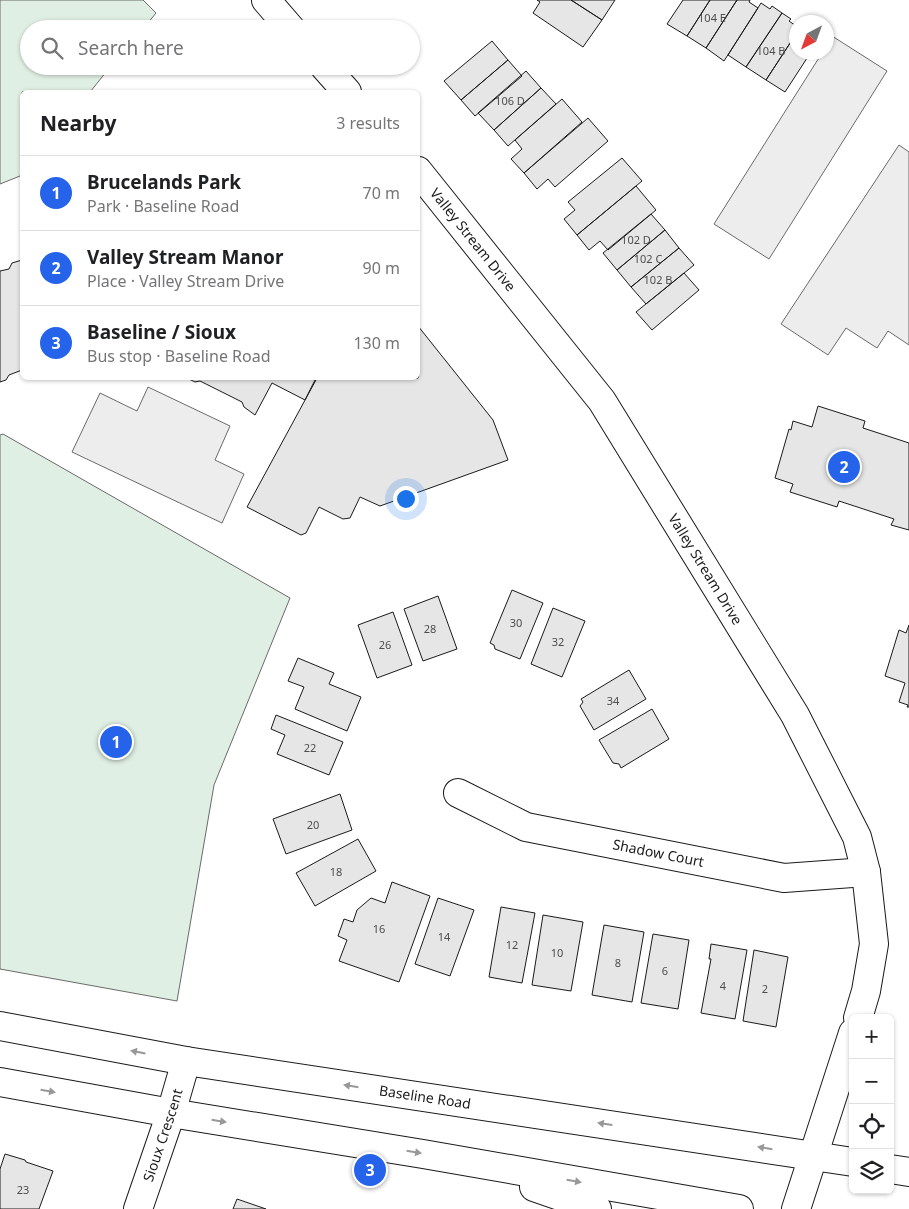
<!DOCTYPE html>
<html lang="en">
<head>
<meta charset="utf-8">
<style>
	:root { --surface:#fff; --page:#f6f6f6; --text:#202124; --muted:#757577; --line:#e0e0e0; --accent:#2563eb }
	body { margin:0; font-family:"Noto Sans",sans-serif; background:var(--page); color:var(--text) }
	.controls { position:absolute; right:15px; bottom:15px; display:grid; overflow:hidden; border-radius:8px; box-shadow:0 1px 4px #0004 }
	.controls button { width:45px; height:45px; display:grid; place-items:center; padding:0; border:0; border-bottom:1px solid var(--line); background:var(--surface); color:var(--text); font:25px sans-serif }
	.compass { position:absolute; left:789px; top:15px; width:45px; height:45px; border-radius:50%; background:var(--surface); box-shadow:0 1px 4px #0004; rotate:221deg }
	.you { position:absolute; left:405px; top:498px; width:18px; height:18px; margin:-12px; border:4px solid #fff; border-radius:50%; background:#1a73e8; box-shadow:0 0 0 8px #1a73e833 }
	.badge { display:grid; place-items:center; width:32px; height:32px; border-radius:50%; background:var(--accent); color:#fff; font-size:16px; font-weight:700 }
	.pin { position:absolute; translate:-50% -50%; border:2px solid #fff; box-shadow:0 1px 5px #0006 }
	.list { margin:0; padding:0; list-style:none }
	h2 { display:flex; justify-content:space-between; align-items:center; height:65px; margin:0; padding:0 20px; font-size:21px }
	h2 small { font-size:16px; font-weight:400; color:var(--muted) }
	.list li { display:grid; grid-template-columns:32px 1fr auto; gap:15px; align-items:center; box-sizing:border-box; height:75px; padding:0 20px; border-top:1px solid var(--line) }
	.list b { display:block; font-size:19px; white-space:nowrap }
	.list p { margin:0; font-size:16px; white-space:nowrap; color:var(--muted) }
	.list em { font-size:16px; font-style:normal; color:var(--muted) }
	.icon { flex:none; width:28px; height:28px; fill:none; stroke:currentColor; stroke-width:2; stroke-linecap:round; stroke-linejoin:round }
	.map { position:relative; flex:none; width:909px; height:1209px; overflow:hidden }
	.search { position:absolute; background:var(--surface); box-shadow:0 1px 4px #0004; left:20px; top:20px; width:400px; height:55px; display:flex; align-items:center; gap:12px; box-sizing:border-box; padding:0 18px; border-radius:28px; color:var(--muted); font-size:19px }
	.panel { position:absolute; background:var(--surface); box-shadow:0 1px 4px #0004; left:20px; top:90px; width:400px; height:290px; border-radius:8px }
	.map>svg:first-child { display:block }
</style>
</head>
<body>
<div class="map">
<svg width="909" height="1209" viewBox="0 0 909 1209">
	<rect width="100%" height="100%" fill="#fff"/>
	<path fill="#e0efe3" stroke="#6a6a6a" d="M0 0H143L156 13 143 29H29V66H111L90 92H22V173L20 176 0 184Z
		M3 434 290 598 214 785 177 1001 0 969V435Z"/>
	<path fill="#ededed" stroke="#6a6a6a" d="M832 36 887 71 769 259 714 224 822 53 826 52 827 46Z
		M899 145 909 152V345L888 331 877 348 846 328 828 355 781 324Z
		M148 387 230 426 215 460 244 474 222 523 72 452 100 393 137 411Z"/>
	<path fill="#e6e6e6" stroke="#1a1a1a" d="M537 0H571L602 20 583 47 533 13 540 2Z
		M571 0H615L602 20Z
		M683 0H710L687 36 667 24Z
		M710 0H737L706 48 687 36Z
		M737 0H750L749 2 758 8 724 61 706 48Z
		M761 3 770 9 772 6 782 13 746 67 728 55Z
		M782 13 791 19 789 21 796 26V34L766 80 746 67Z
		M796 34V52H811L785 92 766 80Z
		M492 41 508 60 461 100 444 81Z
		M508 60 522 76 475 116 461 100Z
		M526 71 541 88 494 130 478 113Z
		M541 88 556 104 508 146 494 130Z
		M562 99 582 122 524 173 511 159 522 149 515 140Z
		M588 118 608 141 555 187 548 179 537 189 524 173Z
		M622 158 642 181 577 235 564 219 575 210 568 202Z
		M636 186 656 210 608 250 600 241 589 250 577 235Z
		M651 214 665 230 617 270 603 253Z
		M665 230 679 248 631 287 617 270Z
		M679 248 694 265 646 304 631 287Z
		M22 260V370L9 375 6 380 0 382V271L9 269 12 263Z
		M684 273 699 290 652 330 636 312Z
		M418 326 493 420 508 460 380 506 360 497 350 518 343 519 319 507 306 533 301 535 247 507 317 378H418Z
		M187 378H316L305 400 272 383 255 415 244 407 242 402 200 381 195 382Z
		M818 406 865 421 863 428 909 443V530L891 525 894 519 839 501 837 507 790 492 793 484 775 478 789 429 791 430 793 421 812 427Z
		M512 590 543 603 520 659 495 649 494 645 490 643Z
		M438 596 457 649 423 661 404 609Z
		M553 608 585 621 562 677 531 664Z
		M393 612 412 665 377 678 358 625Z
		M909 625V707H907L908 705 899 702 905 683 885 676 899 630 906 633Z
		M298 658 334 673 329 684 361 697 347 731 295 709 304 687 288 681Z
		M629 670 646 699 594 730 580 706 583 702 581 699Z
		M652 709 669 739 621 768 619 764 613 763 599 740Z
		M276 715 343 742 329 775 277 754 285 735 271 729Z
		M340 794 352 830 286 854 273 819Z
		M358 839 376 871 315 906 296 873Z
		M392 882 430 896 399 982 339 961 347 940 338 936 344 919 353 922 357 910 371 898 385 903Z
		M438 898 474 910 450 976 415 964Z
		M501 907 535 913 522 983 489 977Z
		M543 915 583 922 571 991 532 985Z
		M604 925 644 932 632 1002 592 995Z
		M653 934 689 940 678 1009 641 1003Z
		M711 944 747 950 735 1019 701 1013 711 959H709Z
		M754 950 788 957 776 1027 743 1021Z
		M5 1154 25 1160 26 1162 53 1171 39 1209H0V1169Z
		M237 1199 266 1209H233Z"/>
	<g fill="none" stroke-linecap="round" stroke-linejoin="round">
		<g stroke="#1a1a1a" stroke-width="30">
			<g id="minor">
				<path d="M266 0 291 29"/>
				<path d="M324 66 347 92"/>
				<path id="s1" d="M418 171 602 401 795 715 857 837 866 872 874 944 866 991 858 1018"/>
				<path id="s2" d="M458 793 526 827 784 878 866 872"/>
				<path id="s3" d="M138 1209 171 1113 186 1061"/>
				<path d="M796 1209 853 1033"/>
			</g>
		</g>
		<g stroke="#1a1a1a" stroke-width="30">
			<g id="primary">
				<path id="s4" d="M0 1026 186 1061 853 1162"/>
				<path d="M0 1082 171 1113 423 1154 739 1209"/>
				<path d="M890 1169 909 1172"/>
				<path d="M534 1187 597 1209"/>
			</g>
		</g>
		<use href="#minor" stroke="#fff" stroke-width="28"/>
		<use href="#primary" stroke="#fff" stroke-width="28"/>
	</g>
	<defs><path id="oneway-solid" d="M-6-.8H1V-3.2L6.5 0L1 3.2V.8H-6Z" transform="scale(1.25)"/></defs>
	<g fill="#989898">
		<use href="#oneway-solid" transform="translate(138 1052) rotate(-169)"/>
		<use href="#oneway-solid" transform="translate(351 1086) rotate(-171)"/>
		<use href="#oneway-solid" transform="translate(48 1091) rotate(10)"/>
		<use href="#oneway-solid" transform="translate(219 1121) rotate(9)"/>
		<use href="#oneway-solid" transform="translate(605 1124) rotate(-172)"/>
		<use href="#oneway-solid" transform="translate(765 1148) rotate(-171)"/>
		<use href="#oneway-solid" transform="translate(414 1152) rotate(9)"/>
		<use href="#oneway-solid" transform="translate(574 1181) rotate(10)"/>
	</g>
	<g text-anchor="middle" stroke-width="4" stroke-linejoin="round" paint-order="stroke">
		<g font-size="11" fill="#4d4d4d">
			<text x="712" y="22">104 E</text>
			<text x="771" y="55">104 B</text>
			<text x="510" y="105">106 D</text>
			<text x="636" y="244">102 D</text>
			<text x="648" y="263">102 C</text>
			<text x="658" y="284">102 B</text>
			<text x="516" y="627">30</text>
			<text x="430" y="633">28</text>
			<text x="558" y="646">32</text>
			<text x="385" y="649">26</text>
			<text x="613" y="705">34</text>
			<text x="310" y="752">22</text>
			<text x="313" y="829">20</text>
			<text x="336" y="876">18</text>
			<text x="379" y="933">16</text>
			<text x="444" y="941">14</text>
			<text x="512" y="949">12</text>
			<text x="557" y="957">10</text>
			<text x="618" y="967">8</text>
			<text x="665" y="975">6</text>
			<text x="723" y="990">4</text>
			<text x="765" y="993">2</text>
			<text x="23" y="1194">23</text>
		</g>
		<g font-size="14" fill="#1a1a1a" stroke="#fff">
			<text dy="5" stroke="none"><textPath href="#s1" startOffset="88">Valley Stream Drive</textPath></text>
			<text dy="5" stroke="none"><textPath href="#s1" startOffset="492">Valley Stream Drive</textPath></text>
			<text dy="5" stroke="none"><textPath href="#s2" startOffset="211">Shadow Court</textPath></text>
			<text dy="5" stroke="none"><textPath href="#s4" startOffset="431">Baseline Road</textPath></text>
			<text dy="5" stroke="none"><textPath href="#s3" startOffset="78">Sioux Crescent</textPath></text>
		</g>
	</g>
</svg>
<div class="controls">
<button>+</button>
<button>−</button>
<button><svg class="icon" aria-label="locate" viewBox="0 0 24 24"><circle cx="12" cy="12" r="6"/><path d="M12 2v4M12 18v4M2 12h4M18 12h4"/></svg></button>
<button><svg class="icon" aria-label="layers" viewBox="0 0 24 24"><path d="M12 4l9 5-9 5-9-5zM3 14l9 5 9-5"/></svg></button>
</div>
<svg class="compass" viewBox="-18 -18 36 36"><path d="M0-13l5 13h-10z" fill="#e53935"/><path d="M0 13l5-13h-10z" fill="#757577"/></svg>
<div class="you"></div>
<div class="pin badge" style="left:116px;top:742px">1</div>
<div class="pin badge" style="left:844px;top:467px">2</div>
<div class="pin badge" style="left:370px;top:1170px">3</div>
<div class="search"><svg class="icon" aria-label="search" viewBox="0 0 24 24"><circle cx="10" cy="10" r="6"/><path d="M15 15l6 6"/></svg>Search here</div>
<section class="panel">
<h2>Nearby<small>3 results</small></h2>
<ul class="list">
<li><span class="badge">1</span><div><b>Brucelands Park</b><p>Park · Baseline Road</p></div><em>70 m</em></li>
<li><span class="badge">2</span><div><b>Valley Stream Manor</b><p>Place · Valley Stream Drive</p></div><em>90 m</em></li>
<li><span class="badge">3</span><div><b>Baseline / Sioux</b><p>Bus stop · Baseline Road</p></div><em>130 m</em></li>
</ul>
</section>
</div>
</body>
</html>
